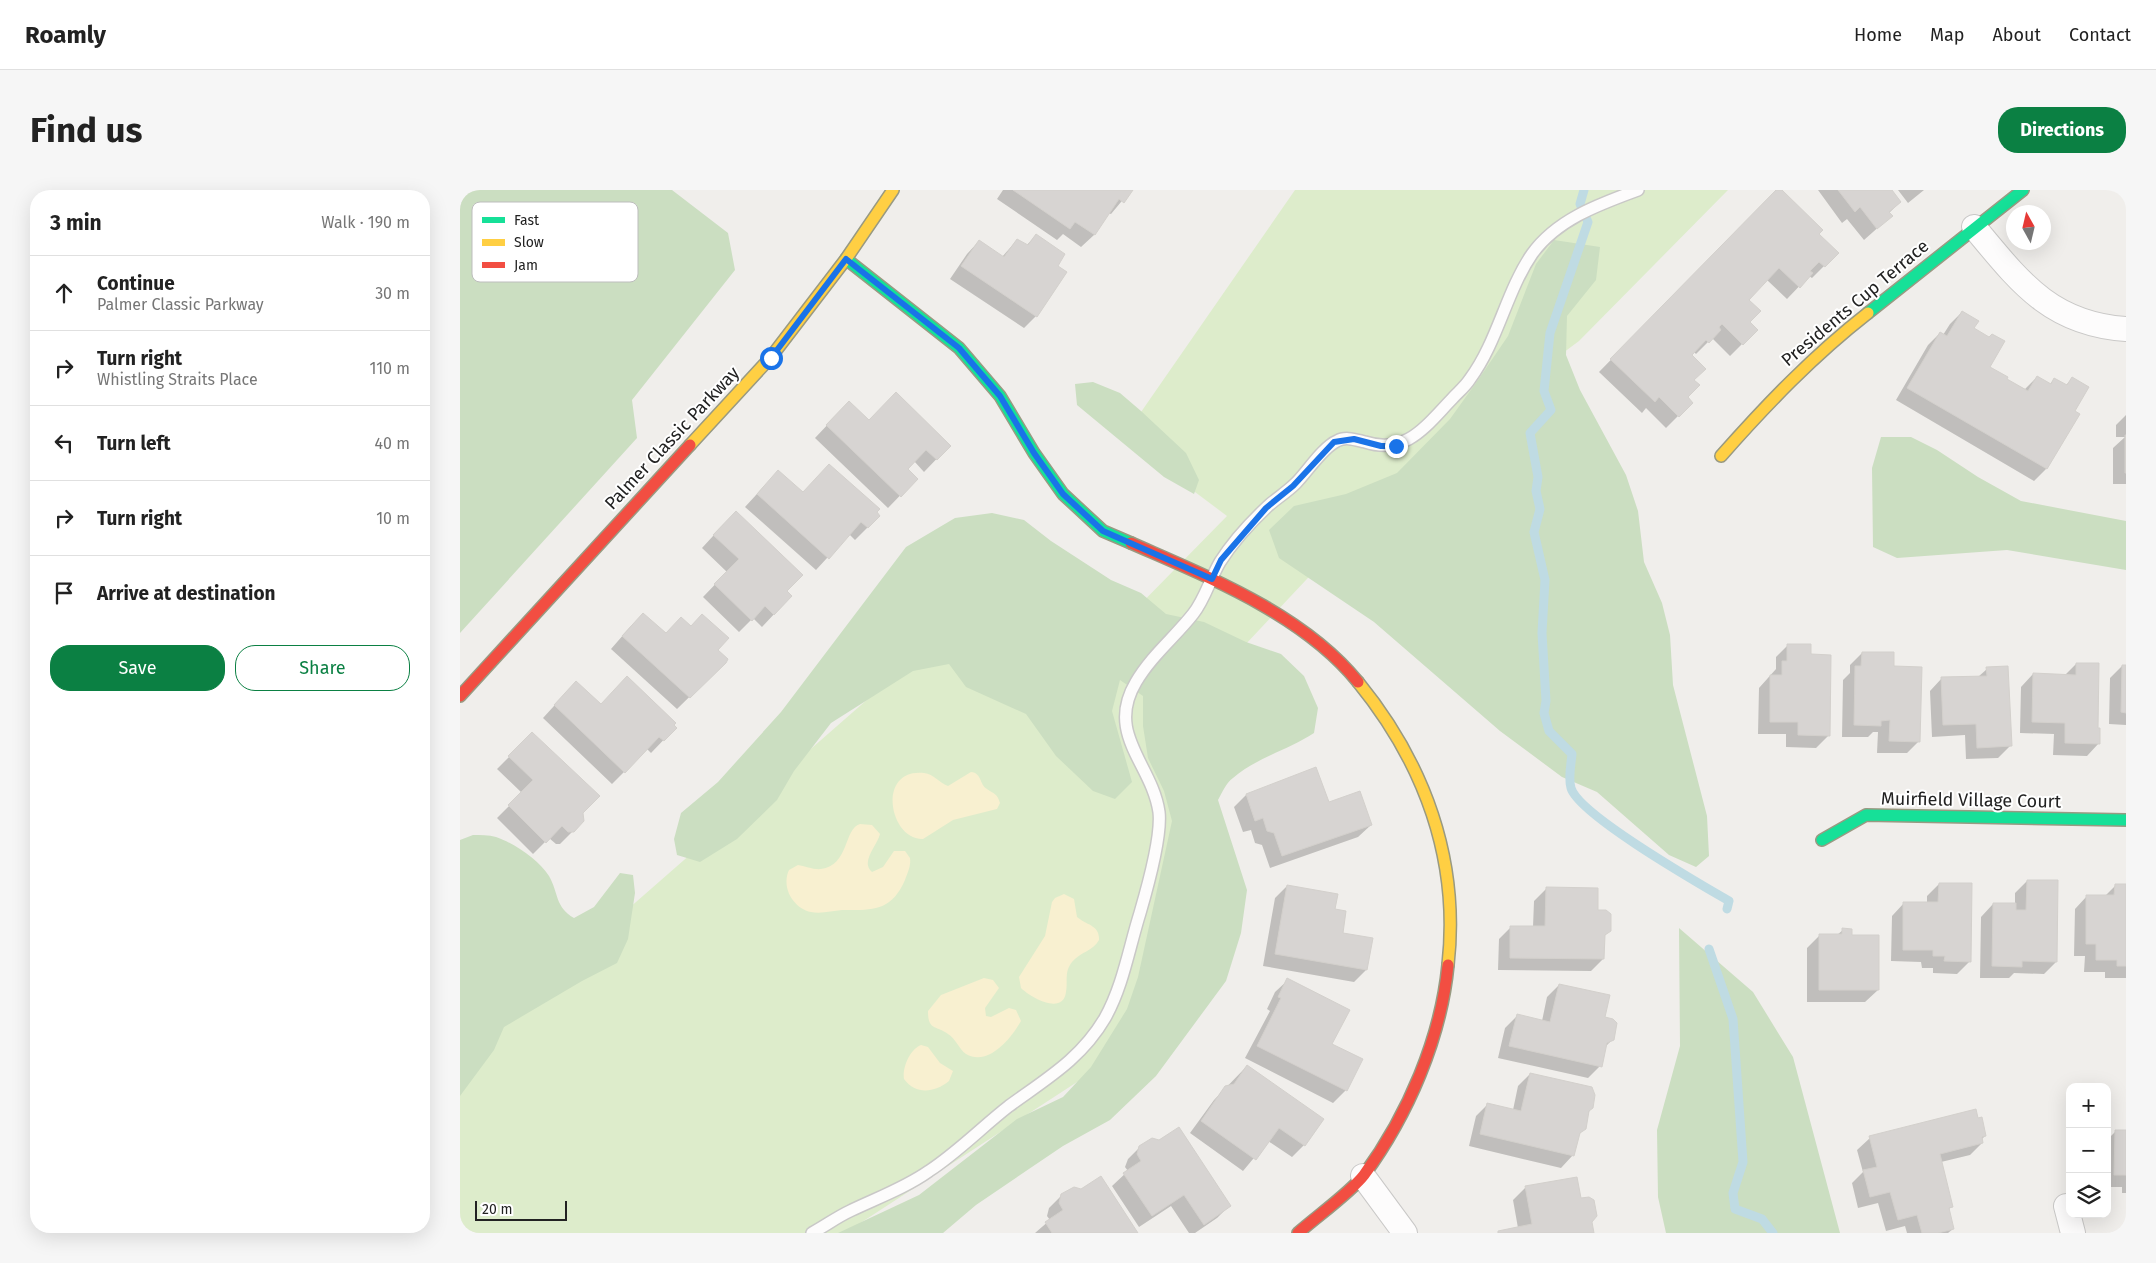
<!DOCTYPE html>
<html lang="en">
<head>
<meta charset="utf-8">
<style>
	:root { --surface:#fff; --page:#f6f6f6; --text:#222; --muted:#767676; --line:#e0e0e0; --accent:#0b8043 }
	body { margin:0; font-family:"Fira Sans",sans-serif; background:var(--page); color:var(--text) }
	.controls { position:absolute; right:15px; bottom:15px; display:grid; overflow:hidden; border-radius:10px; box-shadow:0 5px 20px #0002 }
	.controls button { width:45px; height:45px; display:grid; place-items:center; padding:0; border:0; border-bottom:1px solid var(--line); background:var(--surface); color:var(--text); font:25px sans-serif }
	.compass { position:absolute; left:1546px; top:15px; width:45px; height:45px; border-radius:50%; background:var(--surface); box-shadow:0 5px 20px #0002; rotate:352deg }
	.scale { position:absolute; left:15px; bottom:12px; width:92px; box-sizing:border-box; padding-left:5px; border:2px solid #222; border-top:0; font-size:14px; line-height:18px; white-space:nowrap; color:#222; -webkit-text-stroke:4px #fff; paint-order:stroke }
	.stop { position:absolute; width:15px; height:15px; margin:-11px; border:4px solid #1a73e8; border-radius:50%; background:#fff }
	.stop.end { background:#1a73e8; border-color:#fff; box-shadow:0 1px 5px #0008 }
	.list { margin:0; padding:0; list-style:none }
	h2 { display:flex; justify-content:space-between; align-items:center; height:65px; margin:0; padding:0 20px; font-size:21px }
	h2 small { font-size:16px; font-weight:400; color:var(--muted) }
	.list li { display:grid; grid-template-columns:32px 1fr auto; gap:15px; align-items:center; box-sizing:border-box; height:75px; padding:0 20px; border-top:1px solid var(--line) }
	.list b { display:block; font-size:19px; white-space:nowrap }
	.list p { margin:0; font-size:16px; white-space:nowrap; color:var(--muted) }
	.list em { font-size:16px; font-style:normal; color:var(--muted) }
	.actions { display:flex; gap:10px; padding:15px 20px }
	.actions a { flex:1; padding:11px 0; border:1px solid var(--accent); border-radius:20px; text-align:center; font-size:18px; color:var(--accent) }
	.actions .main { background:var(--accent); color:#fff }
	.icon { flex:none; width:28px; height:28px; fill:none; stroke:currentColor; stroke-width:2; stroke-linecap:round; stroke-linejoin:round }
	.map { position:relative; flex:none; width:1666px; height:1043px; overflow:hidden; border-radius:20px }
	header { display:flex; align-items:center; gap:30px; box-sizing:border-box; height:70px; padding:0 25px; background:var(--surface); border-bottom:1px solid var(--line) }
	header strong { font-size:24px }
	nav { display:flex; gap:28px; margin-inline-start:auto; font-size:18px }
	.intro { display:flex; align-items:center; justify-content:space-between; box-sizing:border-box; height:120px; padding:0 30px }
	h1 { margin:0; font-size:35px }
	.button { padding:12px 22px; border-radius:20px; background:var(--accent); color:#fff; font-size:18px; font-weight:700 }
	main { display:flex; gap:30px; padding:0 30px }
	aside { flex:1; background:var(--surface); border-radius:20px; box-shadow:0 5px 20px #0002 }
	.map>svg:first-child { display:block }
</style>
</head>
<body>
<header>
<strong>Roamly</strong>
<nav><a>Home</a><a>Map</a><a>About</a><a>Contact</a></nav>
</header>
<div class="intro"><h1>Find us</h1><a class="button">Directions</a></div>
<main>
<aside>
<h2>3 min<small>Walk · 190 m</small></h2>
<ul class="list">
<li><svg class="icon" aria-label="ahead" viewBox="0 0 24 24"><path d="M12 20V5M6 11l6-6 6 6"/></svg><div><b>Continue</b><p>Palmer Classic Parkway</p></div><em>30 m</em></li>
<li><svg class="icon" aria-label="right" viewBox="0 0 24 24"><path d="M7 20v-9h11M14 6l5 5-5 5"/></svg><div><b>Turn right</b><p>Whistling Straits Place</p></div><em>110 m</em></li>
<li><svg class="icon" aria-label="left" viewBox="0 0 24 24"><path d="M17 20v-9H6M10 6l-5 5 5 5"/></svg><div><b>Turn left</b></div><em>40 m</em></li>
<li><svg class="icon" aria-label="right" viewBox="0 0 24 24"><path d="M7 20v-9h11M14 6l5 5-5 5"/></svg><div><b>Turn right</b></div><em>10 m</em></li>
<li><svg class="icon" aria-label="arrive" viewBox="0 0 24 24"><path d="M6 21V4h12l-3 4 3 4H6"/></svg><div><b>Arrive at destination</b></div></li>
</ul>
<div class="actions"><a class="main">Save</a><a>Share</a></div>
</aside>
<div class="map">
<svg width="1666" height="1043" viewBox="0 0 1666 1043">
	<rect width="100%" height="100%" fill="#f0eeeb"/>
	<path fill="#ddeccb" d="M835 0H1268L1119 151 957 272 720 524 717 626 707 706 654 868 385 1043H0V817L112 768 521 410 666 429 767 326 663 248Z"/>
	<path fill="#cbdec1" d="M0 0H212L268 43 275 80 172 210 177 248 0 443Z
		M1094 50 1140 57 1136 90 1107 126 1106 165 1120 200 1166 285 1178 321 1184 372 1202 413 1210 445 1213 495 1247 626 1249 666 1236 677 1209 665 1137 602 1102 587 1040 541 914 432 819 368 809 340 834 316 886 304 937 283 990 229 1018 190 1048 146 1076 74Z
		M633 192 660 203 681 221 726 263 739 290 734 304 704 287 617 215 615 194Z
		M1421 247H1451L1477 260 1518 287 1561 311 1666 331V380L1547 360 1437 368 1413 357 1412 278Z
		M532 323 564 330 591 351 651 390 681 403 706 424 744 432 786 452 821 464 844 486 858 518 854 543C828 560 796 568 773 588 766 593 762 603 758 610L787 700 781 743 766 791 696 886 650 930 603 956 516 1015 483 1043H378L459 1005 557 929 603 907 631 877 667 819 678 787 712 631 704 601 688 568 683 536V506L660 490 652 521 672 592 655 609 633 601 596 566 566 524 506 497 489 474 453 481 371 533 334 581 317 610 277 649 240 672 217 665 214 649 221 623 258 592 321 522 446 357 495 328Z
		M13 645C20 645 29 645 36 647 54 653 79 670 89 686 99 704 95 717 114 728L134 717 160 683 173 685 175 703 168 749 157 773 122 791 44 837 34 860 0 906V650Z
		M1219 738 1293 802 1333 867 1380 1043H1206L1198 1007 1197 940 1220 856Z"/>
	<path fill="#f8f0d0" d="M511 582C522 583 519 594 527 599 534 604 537 603 540 613L537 619 493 630 463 649C429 650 416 578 464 583 474 584 479 593 488 596Z
		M400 634 412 635 420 644C417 656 400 672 412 682L423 677 434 661H445L450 668C451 676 448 682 445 690 431 722 412 720 382 720 372 721 361 724 351 722 333 718 321 697 329 680L338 675C345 676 354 680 361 679 389 676 384 638 400 634Z
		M604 704 614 709 617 727C626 735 640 735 639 750 633 761 620 762 612 772 604 782 608 791 606 802 603 826 570 807 561 798L559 787 585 746 592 712 595 708Z
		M524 788 533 790 539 798 525 818 526 826 531 827 549 818 556 820 561 831C552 847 529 877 506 864 499 859 496 849 488 844 476 835 468 841 468 821L481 805Z
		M461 855 468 857 480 873 493 881 489 891C474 903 456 905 444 889 442 878 450 859 461 855Z"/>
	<path fill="#0003" d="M543 0H671L651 24 648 23 634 45 621 57 603 44 597 50 537 9Z
		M1317 0H1320L1357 44 1377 63 1352 88 1349 86 1327 109 1307 90 1287 110 1288 132 1282 154 1270 166 1252 148 1236 164 1234 162 1230 165 1233 190 1226 207 1231 213 1206 238 1186 218 1182 223 1139 182Z
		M1358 0H1430L1440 12 1429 23 1431 26 1404 50 1387 29 1382 33Z
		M1438 0H1464L1448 13Z
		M576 45 596 76 606 82 576 126 564 138 490 89 507 64 519 51 542 67 557 50 566 56Z
		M1502 122 1513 139 1529 178 1545 190 1565 199 1577 187 1590 194 1594 189 1605 196 1612 189 1613 222 1618 225 1586 279 1574 291 1436 210 1468 155 1480 143 1483 145 1490 134Z
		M389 212 408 232 489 256 464 282 454 271 446 279 456 289 428 318 355 248Z
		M1666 225V294H1653V258L1665 247H1656V235Z
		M306 294 415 322 419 326 395 350 389 344 356 380 285 317Z
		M264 334 331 406 302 437 293 428 279 442 243 407 267 382 242 358Z
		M171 436 256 460 265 472 217 519 151 459Z
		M1328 455 1350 466 1368 546 1356 558 1326 557V544H1298L1299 498 1316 479V467Z
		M1402 463 1432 478 1459 551 1447 563H1417L1418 542H1413L1408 547H1382L1383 490 1390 483V475Z
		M1616 474 1639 553 1627 566 1593 565 1594 544 1560 543 1561 497 1573 484 1605 485Z
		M1662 476H1666V535L1649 534 1650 488Z
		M1527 479 1550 556 1538 568 1506 569 1505 545 1472 547 1470 501 1482 488 1518 487Z
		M104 505 212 535 215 538 191 563 187 559 152 594 83 528Z
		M72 544 121 622 123 631 100 654H96L89 648 73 664 37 628 62 603 37 579Z
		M786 605 868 613 911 635 898 647 810 678 802 655 795 653 791 640 783 642 774 617Z
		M1567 691 1596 772 1584 784 1554 783 1549 788H1520L1521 727 1533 714 1555 715V703Z
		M1479 694 1510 771 1497 784 1473 783V778H1462L1461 772 1431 771 1432 726 1444 713 1467 714V706Z
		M827 696 874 720 881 744 906 780 894 792 803 776 815 708Z
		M1655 696H1666V788H1645V782H1624L1625 766H1614L1615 719 1627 706 1644 707Z
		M1086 699 1136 721 1150 740 1143 747V769L1131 781 1038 780 1039 749 1051 737H1073L1074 711Z
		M1383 740 1391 747 1418 800 1405 812H1347V758L1359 746 1377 745Z
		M828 790 871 854 901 870 886 900 873 913 785 868 810 821 807 819 815 802Z
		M1099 795 1144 828 1153 849 1144 858 1140 876 1128 888 1038 868 1045 838 1057 826 1082 831 1087 807Z
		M787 876 844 955 832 967 808 951 783 981 730 943 754 910Z
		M1070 884 1134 905 1124 939 1118 945 1113 965 1101 978 1009 956 1016 926 1028 914 1053 920 1058 896Z
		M1517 929 1525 946 1521 950 1522 953 1510 965 1481 972 1492 1016 1488 1020 1493 1039 1488 1043H1447L1445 1036 1426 1041 1418 1013 1398 1018 1392 993 1403 982 1397 960 1410 948Z
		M1655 942H1666V1003H1662V997H1647V950Z
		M680 957 769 1016 757 1028 735 1043H729L711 1016 679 1037 652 996 668 981 665 977 668 969Z
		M1116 988 1120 1010 1131 1032 1133 1043H1037L1058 1038 1053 1010 1065 998Z
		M602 1005 677 1043H575L590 1030 587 1026 589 1018Z"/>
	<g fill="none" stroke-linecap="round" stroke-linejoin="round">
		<path stroke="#bfdbe3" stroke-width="9" d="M1124 0 1120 14 1128 32 1090 143 1084 201 1091 220 1070 243 1078 287 1076 301 1080 319 1074 342 1085 390 1082 443 1086 511 1084 523 1089 541 1112 564C1111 575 1108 588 1111 598 1119 625 1240 694 1269 711L1267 719
			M1249 759 1273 829 1283 972 1273 1003 1275 1019 1302 1029 1313 1043"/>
	</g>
	<path fill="#d7d4d2" stroke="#d3d0cc" d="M553 0H673L664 13 659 9 635 45 615 32 610 39Z
		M1316 0H1322L1363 40 1359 44 1379 63 1365 77 1359 72 1350 81 1353 83 1340 98 1319 78 1289 110 1301 121 1290 132 1298 140 1283 155 1262 134 1259 137 1261 140 1249 153 1246 150 1232 165 1246 179 1234 190 1240 195 1228 207 1233 213 1219 227 1199 207 1195 212 1150 169Z
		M1378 0H1432L1441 12 1429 22 1433 26 1417 39 1400 17 1395 22Z
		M576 44 605 64 598 76 607 82 577 127 501 76 519 50 544 67 557 49 568 55Z
		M1502 121 1519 131 1514 138 1529 147 1532 144 1545 151 1530 177 1548 187 1547 189 1568 201 1577 186 1591 194 1594 188 1607 195 1612 187 1629 197 1615 221 1620 224 1587 279 1447 198 1480 142 1487 146Z
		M436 202 491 256 477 270 466 260 448 279 458 289 441 307 366 235 389 211 409 230Z
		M1665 245H1666V283H1665Z
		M369 274 420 319 417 322 420 326 408 338 401 332 369 369 297 304 318 280 343 302Z
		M276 321 343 385 327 401 332 406 314 425 305 416 292 431 254 394 279 369 253 345Z
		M183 423 206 443 221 427 231 436 242 424 269 448 258 460 268 469 266 473 230 508 162 446Z
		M1327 454H1351V464L1371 465 1370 546 1338 545V532H1310V485H1322V471H1327Z
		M1402 462H1434V476L1462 477 1460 552 1429 551 1430 530 1421 531V536L1394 535 1395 476H1401Z
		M1616 473H1639L1638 538H1640V554L1605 553V533L1572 532 1573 483 1616 485Z
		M1662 475H1666V523L1661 522Z
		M1548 476 1552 556 1517 558 1516 534 1483 535 1481 487 1527 486 1526 477Z
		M167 486 216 533 214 535 217 538 204 551 199 547 165 583 94 515 116 491 141 514Z
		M72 542 140 606 123 623 124 631 114 642H108L102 636 86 653 48 615 73 590 48 566Z
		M856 577 869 612 900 601 912 635 822 666 814 643 807 641 803 628 795 631 786 604Z
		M1567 690H1598L1597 772 1562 771V777L1532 776 1533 713H1556V720H1566Z
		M1479 693H1512L1511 772 1484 771 1485 766H1473V760H1443V712H1478Z
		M1655 694H1666V776H1657V770H1636V754H1626V705H1654Z
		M827 695 878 704 875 719 886 721 883 743 913 748 907 780 815 764Z
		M1086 697 1138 698V720H1146L1151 724V741L1145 745 1144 769 1050 768V736H1085Z
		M1382 738 1392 739V745H1419V800H1359V744H1382Z
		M827 788 890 820 872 854 903 869 887 901 797 856 821 808 818 807Z
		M1099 794 1150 805 1145 827 1153 829 1157 833 1154 850 1147 853 1142 877 1049 856 1057 824 1090 832Z
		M787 875 864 929 845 956 819 938 796 970 741 931 765 896 774 894Z
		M1070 883 1132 897 1135 905 1133 918 1129 921 1126 939 1120 943 1114 966 1020 944 1027 913 1061 921Z
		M1516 919 1518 928 1522 927 1526 946 1522 947 1523 953 1480 964 1493 1017 1489 1018 1494 1039 1478 1043H1462L1457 1025 1438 1030 1430 1002 1410 1007 1403 980 1417 977 1409 946Z
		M719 937 771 1016 744 1035 724 1005 692 1026 663 983 681 971 677 964 679 956 692 948 699 950Z
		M1655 940H1666V985H1654Z
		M641 986 678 1043H592L585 1032 603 1020 599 1013 601 1004 614 997 621 999Z
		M1117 987 1121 1008 1129 1007 1134 1010 1137 1026 1132 1032 1134 1043H1038V1041L1072 1034 1065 996Z"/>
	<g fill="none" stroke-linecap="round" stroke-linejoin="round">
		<g stroke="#c9c8c7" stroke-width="14">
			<path id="lane" d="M352 1043C365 1036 377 1027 390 1021 417 1008 445 998 469 981 498 962 522 937 549 916 586 889 621 869 645 828 663 796 669 758 680 723 687 699 702 647 699 622 692 574 645 544 676 492 691 466 715 447 733 424 745 409 750 389 760 372 772 353 791 332 808 316 817 308 827 302 836 293 847 282 863 257 877 251 886 246 896 250 905 252 946 265 965 237 991 210 997 203 1005 197 1010 189 1038 151 1046 102 1072 64 1097 29 1140 14 1178 0"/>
		</g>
		<g stroke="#c9c8c7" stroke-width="26">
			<path id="street" d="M1514 37C1559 91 1590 134 1666 139
				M903 986 945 1043
				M1606 1016 1613 1043"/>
		</g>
		<g stroke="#999a82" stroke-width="14">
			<path id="fast" d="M386 69 499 158 540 206 574 263 603 304 643 341 671 353
				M1408 123 1563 0
				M1362 650 1406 625 1666 630"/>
		</g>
		<g stroke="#999a82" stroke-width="14">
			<path id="slow" d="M230 255 311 167 386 69 433 0
				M1261 266C1307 214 1353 166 1408 123
				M898 492C964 573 1000 669 988 775"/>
		</g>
		<g stroke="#999a82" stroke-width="14">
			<path id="jam" d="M671 353C748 387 843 424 898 492
				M0 506 230 255
				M838 1043C856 1027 891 1002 904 985 948 925 981 848 988 775"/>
		</g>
		<use href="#lane" stroke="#fdfcfc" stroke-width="11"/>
		<use href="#street" stroke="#fdfcfc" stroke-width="24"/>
		<use href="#fast" stroke="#16e098" stroke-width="11"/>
		<use href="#slow" stroke="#ffcf43" stroke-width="11"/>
		<use href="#jam" stroke="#f24e42" stroke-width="11"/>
	</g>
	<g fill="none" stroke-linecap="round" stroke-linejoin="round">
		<path stroke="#1a73e8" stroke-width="6" d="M311 168 386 69 499 158 540 206 574 263 603 304 643 341 752 389 761 370 806 318 833 296 874 252 894 249 921 256H936"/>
	</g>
	<g text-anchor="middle" stroke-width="4" stroke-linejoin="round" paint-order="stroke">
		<g font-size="18" fill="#222" stroke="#fff">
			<text transform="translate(1395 113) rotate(-40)" y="6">Presidents Cup Terrace</text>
			<text transform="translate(212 248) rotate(-47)" y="6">Palmer Classic Parkway</text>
			<text transform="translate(1511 610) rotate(1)" y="6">Muirfield Village Court</text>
		</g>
	</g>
	<rect x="12" y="12" width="166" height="80" rx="8" fill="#fff" stroke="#bdbdbd" stroke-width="1"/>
	<rect x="22" y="27" width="23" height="6" fill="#16e098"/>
	<rect x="22" y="49" width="23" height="7" fill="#ffcf43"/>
	<rect x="22" y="72" width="23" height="6" fill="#f24e42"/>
	<g font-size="14" fill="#222">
		<text x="54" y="35">Fast</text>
		<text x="54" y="57">Slow</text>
		<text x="54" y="80">Jam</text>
	</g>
</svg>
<div class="controls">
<button>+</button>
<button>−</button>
<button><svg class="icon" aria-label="layers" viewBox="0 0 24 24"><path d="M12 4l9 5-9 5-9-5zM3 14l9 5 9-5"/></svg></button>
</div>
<svg class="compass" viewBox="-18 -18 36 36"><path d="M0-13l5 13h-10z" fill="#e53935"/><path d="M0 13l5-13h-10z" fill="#767676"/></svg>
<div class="scale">20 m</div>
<div class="stop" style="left:311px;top:168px"></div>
<div class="stop end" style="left:936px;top:256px"></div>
</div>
</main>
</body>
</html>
